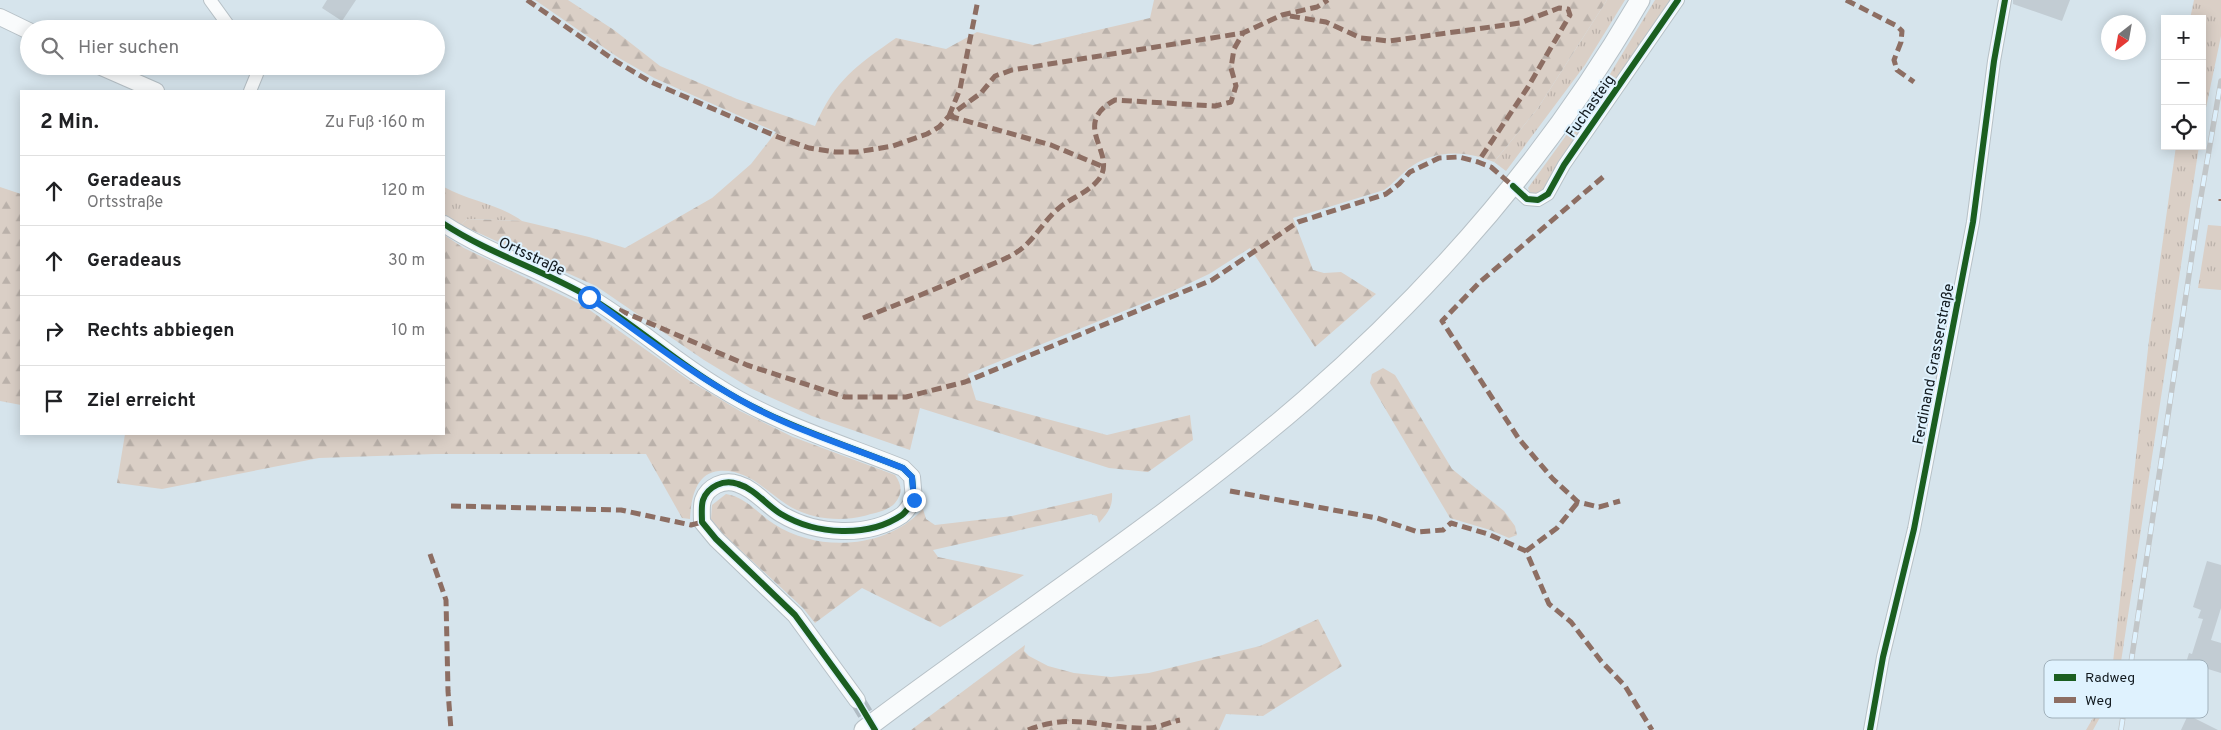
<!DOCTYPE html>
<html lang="de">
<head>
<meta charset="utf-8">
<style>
	:root { --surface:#fff; --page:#f2f2f2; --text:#202124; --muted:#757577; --line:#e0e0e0 }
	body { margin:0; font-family:Overpass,sans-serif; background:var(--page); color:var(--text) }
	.controls { position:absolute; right:15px; top:15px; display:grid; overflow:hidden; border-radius:0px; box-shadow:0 2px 12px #0003 }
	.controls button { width:45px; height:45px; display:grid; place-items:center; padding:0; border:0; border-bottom:1px solid var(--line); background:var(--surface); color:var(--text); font:25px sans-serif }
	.compass { position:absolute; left:2101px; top:15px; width:45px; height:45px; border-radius:50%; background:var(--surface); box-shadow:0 2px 12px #0003; rotate:211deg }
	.stop { position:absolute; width:15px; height:15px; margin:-11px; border:4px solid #1a73e8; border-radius:50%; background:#fff }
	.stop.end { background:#1a73e8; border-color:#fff; box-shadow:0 1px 5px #0008 }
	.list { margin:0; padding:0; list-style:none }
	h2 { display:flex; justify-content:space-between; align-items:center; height:65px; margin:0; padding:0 20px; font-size:21px }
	h2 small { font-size:16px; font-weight:400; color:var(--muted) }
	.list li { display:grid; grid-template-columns:32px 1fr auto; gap:15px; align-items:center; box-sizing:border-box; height:70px; padding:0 20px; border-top:1px solid var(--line) }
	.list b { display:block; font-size:19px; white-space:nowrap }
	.list p { margin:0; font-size:16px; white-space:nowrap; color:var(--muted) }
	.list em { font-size:16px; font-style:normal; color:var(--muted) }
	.icon { flex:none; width:28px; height:28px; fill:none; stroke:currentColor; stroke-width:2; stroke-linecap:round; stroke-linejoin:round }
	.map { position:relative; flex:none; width:2221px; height:730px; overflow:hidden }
	.search { position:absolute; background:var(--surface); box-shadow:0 2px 12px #0003; left:20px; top:20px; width:425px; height:55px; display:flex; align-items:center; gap:12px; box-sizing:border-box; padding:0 18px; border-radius:28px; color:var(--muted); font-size:19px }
	.panel { position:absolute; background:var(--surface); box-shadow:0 2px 12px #0003; left:20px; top:90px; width:425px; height:345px; border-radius:0px }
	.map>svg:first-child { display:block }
</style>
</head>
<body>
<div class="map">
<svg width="2221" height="730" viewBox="0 0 2221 730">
	<defs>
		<pattern id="grass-tufts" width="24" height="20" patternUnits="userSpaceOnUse" patternTransform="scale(1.25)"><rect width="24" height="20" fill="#dacfc6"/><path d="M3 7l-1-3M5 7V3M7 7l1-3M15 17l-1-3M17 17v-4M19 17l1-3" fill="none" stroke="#bab1aa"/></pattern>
		<pattern id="forest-firs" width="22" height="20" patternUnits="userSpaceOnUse" patternTransform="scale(1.25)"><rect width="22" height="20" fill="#dacfc6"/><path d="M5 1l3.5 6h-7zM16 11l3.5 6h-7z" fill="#bab1aa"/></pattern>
	</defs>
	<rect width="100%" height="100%" fill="#d6e4ec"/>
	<path fill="url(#grass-tufts)" d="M1607 0H1625L1585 65 1506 171 1494 162 1538 108Z
		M1655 0H1673L1545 192 1531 196 1528 188 1607 79Z
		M2194 0H2221V36L2202 127V19H2190Z
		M2176 146H2199L2116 695 2113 694 2093 730H2086L2110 689 2149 340Z
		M444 187C469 201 499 204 522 221L467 219 461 225 444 214Z
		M2208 225 2221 226V290L2198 288Z"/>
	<path fill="url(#forest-firs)" d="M535 0H568L614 30 660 66 737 99 815 126C835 80 856 66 896 38L946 49 977 32 1033 45 1150 18 1154 0H1607L1538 108 1494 162C1466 150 1433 149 1408 169 1399 176 1393 184 1384 190L1293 218 1313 270 1324 273 1341 272 1376 294 1315 347 1250 248 1209 274 1171 292 968 374 976 400 1107 435 1190 415 1193 440 1148 472 1109 468 920 408 910 450 812 416 750 388 704 360 596 286 461 225 467 219 522 221 589 237 625 248 712 198 751 164 776 132 654 78 619 58Z
		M0 187 21 194V405L0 401Z
		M444 235 464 248 584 306 690 381 740 411 793 437 895 475C902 485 903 493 895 503 888 511 874 513 864 516 839 522 808 519 786 504 765 490 747 469 719 471 695 473 691 500 690 519L682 518 646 454H435L319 458 162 489 117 483 125 434H444Z
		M1383 368 1395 375 1452 469 1504 511 1515 526 1517 535 1509 538 1490 530 1450 518 1370 383 1372 374Z
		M1112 493C1113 506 1108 513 1099 523L1097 516 1091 514 933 550 938 557 1024 575 940 627 862 588 815 623 803 608 722 533 711 519 712 505 726 494C746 497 757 513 774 524 819 553 886 549 923 509L926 519 935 525 1012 516Z
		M1318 619 1342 666 1263 716 1226 714 1219 730H911L1025 645 1024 651 1029 656 1048 666 1074 673 1111 677 1149 673 1260 646Z"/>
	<path fill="#c2ccd3" d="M327 0H356L342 21 322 8Z
		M2013 0H2070L2062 21 2013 4Z
		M2207 561 2221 565V608L2211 640 2221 643V673L2208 669 2196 706 2178 701 2180 694 2177 693 2189 653 2192 654 2203 619 2198 618 2201 610 2193 607Z
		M2188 715 2218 730H2181Z"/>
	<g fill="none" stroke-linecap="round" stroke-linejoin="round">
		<path stroke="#afbbc3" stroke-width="16" stroke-dasharray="16 8" stroke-linecap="butt" d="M857 700 875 730"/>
		<g stroke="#b7c1c7" stroke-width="14">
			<path id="minor" d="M210 0 231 29
				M250 91 257 74 255 66
				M1513 186 1527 199 1538 200 1548 194 1564 165 1678 0
				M1870 730 1883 657 1914 529 1973 222 1994 61 2005 0"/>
		</g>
		<g stroke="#b7c1c7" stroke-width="18">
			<path id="tertiary" d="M0 17 29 31
				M99 66 156 91
				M444 224C490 254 543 270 589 297 635 324 674 361 720 388 777 424 841 443 903 468L912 477 914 500C910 505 907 511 902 515 868 538 816 535 781 514 766 505 755 489 738 484 724 479 708 486 703 500 701 506 702 516 702 522L716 539 795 615 857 700"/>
		</g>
		<g stroke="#b7c1c7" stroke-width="21">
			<path id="secondary" d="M864 730C1010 620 1166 520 1305 400 1437 285 1552 152 1640 0"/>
		</g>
		<use href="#minor" stroke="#f9fbfc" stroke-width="12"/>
		<use href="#tertiary" stroke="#f9fbfc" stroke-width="16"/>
		<use href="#secondary" stroke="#f9fbfc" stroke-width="19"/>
		<g stroke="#c2c6c8" stroke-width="5.5">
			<path id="rail" d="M2121 730 2199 208 2221 81"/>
		</g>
		<use href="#rail" stroke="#dff2fe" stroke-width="4" stroke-dasharray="11" stroke-linecap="butt"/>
		<path stroke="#8d6e63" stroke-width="5" stroke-dasharray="10 5" stroke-linecap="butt" d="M527 0 617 62 651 82 778 137 809 148 835 152H857L893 146 927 134 939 127 949 116 981 93 995 76 1012 70 1243 33 1282 15 1317 7 1328 0
			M1846 0 1897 26 1902 31 1901 42 1894 60 1897 70 1914 82
			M1290 16 1326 22 1361 38 1389 41 1520 23 1559 8 1568 9 1570 15 1528 87 1478 162
			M949 116 1051 145 1104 167
			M949 116 960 89 978 0
			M1603 177 1481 281 1442 321 1519 439 1553 479 1578 502 1599 507 1620 501
			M2221 199V201
			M619 310 747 365 845 397H906L965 382 1212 280 1298 222 1386 194 1399 184 1410 172 1439 158 1459 157 1478 162 1491 167 1513 186
			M863 318C901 303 939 288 976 271 989 265 1005 260 1017 252 1035 240 1043 221 1059 208 1072 197 1088 193 1099 179 1118 153 1069 125 1115 100L1215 106 1231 102 1236 86 1231 68 1234 49 1243 33
			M1230 491 1377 518 1418 532 1443 530 1451 523 1488 534 1526 551 1549 604 1571 622 1601 661 1625 686 1652 730
			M451 506 621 510 691 525 702 522
			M1526 551 1557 528 1578 502
			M430 554 446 600 448 691 451 730
			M1028 730C1075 711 1104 730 1150 728 1160 727 1170 722 1180 720"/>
		<g stroke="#dff2fe" stroke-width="9">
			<path id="cycleway" d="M1513 186 1527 199 1538 200 1548 194 1564 165 1678 0
				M444 224C490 254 543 270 589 297 635 324 674 361 720 388 777 424 841 443 903 468L912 477 914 500C910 505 907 511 902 515 868 538 816 535 781 514 766 505 755 489 738 484 724 479 708 486 703 500 701 506 702 516 702 522L716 539 795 615 857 700 875 730
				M1870 730 1883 657 1914 529 1973 222 1994 61 2005 0"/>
		</g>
		<use href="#cycleway" stroke="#1b5e20" stroke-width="6"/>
	</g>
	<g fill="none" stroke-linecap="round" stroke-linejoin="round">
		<path stroke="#1a73e8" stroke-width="6" d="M589 297C642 335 694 376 753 407 801 432 853 448 903 468L912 477 914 500"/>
	</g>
	<g text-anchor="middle" stroke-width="4" stroke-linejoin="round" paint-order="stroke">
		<g font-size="15" fill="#11191e" stroke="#dff2fe">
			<text transform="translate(1590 106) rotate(-55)" y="5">Fuchasteig</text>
			<text transform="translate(532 256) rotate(25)" y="5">Ortsstraße</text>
			<text transform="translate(1933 364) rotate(-79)" y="5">Ferdinand Grasserstraße</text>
		</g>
	</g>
	<rect x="2044" y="660" width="164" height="58" rx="8" fill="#dff2fe" stroke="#a1b1bb" stroke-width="1"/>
	<rect x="2054" y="674" width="22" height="7" fill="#1b5e20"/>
	<rect x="2054" y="697" width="22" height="6" fill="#8d6e63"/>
	<g font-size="14" fill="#11191e">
		<text x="2085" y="682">Radweg</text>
		<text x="2085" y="705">Weg</text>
	</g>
</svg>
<div class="controls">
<button>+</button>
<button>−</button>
<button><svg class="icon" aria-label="locate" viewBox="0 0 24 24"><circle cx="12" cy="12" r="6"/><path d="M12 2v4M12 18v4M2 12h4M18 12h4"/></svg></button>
</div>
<svg class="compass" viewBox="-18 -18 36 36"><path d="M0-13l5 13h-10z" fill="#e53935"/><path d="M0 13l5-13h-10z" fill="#757577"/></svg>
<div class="stop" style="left:589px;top:297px"></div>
<div class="stop end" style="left:914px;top:500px"></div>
<div class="search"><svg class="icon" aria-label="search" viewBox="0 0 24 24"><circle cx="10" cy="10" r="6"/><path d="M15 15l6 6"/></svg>Hier suchen</div>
<section class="panel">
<h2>2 Min.<small>Zu Fuß · 160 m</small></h2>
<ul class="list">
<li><svg class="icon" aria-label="ahead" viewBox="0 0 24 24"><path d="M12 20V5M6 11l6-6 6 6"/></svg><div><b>Geradeaus</b><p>Ortsstraße</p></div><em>120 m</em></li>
<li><svg class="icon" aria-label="ahead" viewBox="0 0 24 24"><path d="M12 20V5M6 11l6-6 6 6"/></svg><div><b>Geradeaus</b></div><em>30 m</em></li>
<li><svg class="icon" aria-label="right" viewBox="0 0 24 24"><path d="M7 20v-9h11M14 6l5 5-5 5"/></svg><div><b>Rechts abbiegen</b></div><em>10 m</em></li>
<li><svg class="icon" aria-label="arrive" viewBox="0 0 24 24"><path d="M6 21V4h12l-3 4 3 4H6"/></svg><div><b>Ziel erreicht</b></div></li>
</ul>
</section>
</div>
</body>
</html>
